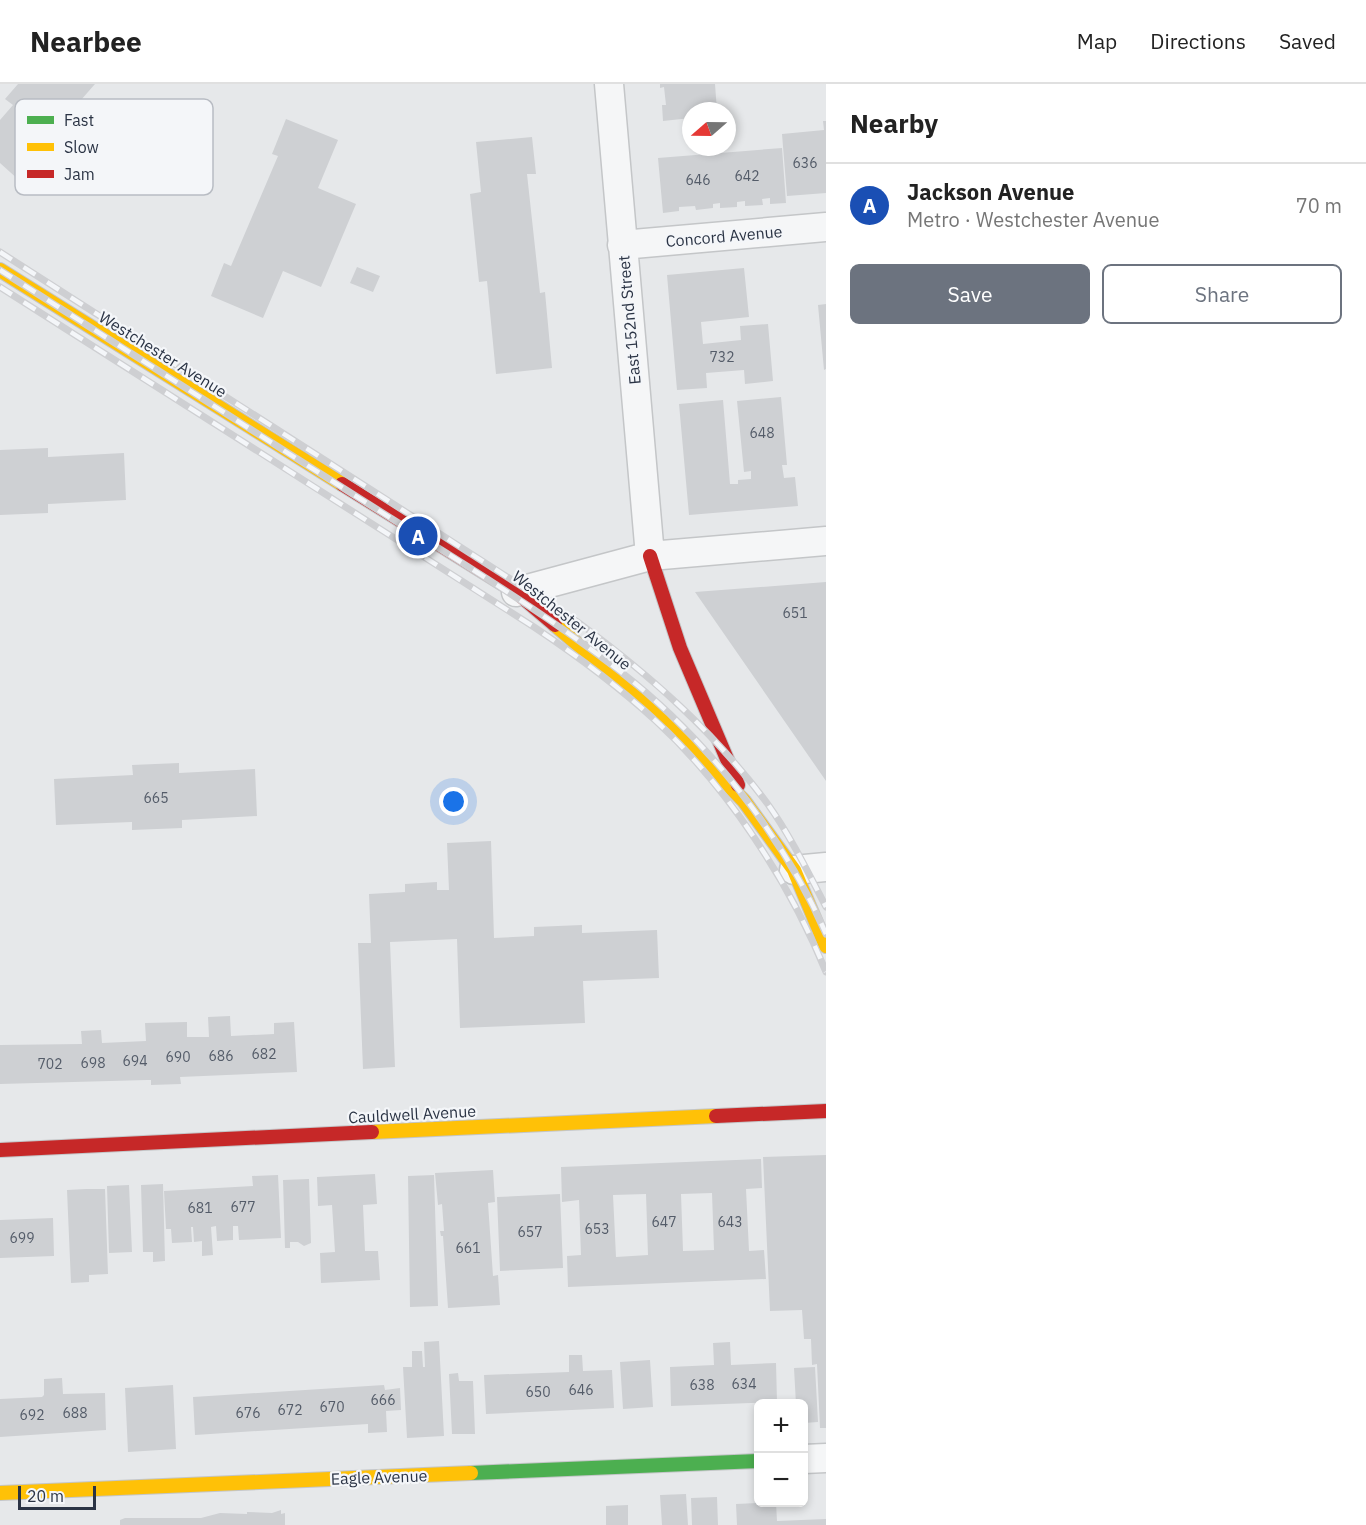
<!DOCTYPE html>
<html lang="en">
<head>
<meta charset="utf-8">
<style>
	:root { --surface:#fff; --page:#f6f6f6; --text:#222; --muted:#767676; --line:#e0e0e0; --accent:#6c737f }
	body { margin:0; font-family:"IBM Plex Sans",sans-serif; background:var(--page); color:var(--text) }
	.controls { position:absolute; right:18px; bottom:18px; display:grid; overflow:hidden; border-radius:9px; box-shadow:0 3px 9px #0003 }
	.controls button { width:54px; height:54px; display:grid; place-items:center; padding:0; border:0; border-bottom:2px solid var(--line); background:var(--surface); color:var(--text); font:30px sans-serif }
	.compass { position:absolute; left:682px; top:18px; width:54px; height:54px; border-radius:50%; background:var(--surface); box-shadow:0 3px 9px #0003; rotate:250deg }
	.scale { position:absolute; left:18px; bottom:15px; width:78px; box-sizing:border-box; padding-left:6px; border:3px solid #2b3445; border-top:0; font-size:16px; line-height:21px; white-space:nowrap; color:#2b3445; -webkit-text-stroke:4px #f4f6f9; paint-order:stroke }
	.you { position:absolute; left:454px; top:718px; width:21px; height:21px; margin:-15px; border:4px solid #fff; border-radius:50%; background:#1a73e8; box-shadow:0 0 0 9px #1a73e833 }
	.badge { display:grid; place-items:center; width:39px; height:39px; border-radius:50%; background:var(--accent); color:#fff; font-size:20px; font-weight:700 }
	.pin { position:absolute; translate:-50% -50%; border:3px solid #fff; box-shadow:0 2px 6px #0006 }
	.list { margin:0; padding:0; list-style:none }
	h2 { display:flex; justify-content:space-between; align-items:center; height:78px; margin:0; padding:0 24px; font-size:26px }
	h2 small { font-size:20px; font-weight:400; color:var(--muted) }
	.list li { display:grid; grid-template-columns:39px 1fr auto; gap:18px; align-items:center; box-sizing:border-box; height:84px; padding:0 24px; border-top:2px solid var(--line) }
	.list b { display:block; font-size:22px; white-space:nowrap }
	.list p { margin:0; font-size:20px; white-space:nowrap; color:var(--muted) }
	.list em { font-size:20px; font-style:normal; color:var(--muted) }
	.actions { display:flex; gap:12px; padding:18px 24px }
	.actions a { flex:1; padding:14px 0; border:2px solid var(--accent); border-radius:9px; text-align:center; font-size:21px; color:var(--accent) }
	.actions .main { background:var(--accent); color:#fff }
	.map { position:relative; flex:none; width:826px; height:1441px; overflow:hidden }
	header { display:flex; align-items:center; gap:36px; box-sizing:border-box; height:84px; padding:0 30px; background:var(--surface); border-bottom:2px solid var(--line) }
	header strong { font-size:28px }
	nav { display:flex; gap:33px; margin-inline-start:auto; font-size:21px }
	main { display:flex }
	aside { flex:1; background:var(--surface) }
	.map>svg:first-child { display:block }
</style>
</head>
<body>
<header>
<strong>Nearbee</strong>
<nav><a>Map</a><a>Directions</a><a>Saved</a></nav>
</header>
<main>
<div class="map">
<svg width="826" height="1441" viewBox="0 0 826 1441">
	<rect width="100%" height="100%" fill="#e6e8ea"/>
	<path fill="#ced0d3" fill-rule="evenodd" d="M18 0H95L38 65 44 70 20 97 0 79V36L13 21 5 15Z
		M660 0H715L717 27H691V34L663 37 662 21H666L664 3 660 4Z
		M286 35 338 56 318 104 356 120 321 203 283 187 263 234 211 212 224 179 231 182 278 72 272 70Z
		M823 37H826V109L787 112 782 50 824 46Z
		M532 53 536 90H527L540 209 545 208 552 284 496 290 487 197 479 198 470 110 481 108 476 58Z
		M782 64 786 119 770 120V114L762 115 763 121 745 122V117L737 118V123L720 124V119L713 120V124L696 126 695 122 679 123V127L663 129 658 74Z
		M357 183 380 192 373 208 350 199Z
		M744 184 749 233 701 238 703 260 741 256 740 242 768 240 773 297 745 300 744 286 706 289 707 304 677 306 667 191Z
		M826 220V285L824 286 818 221Z
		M781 313 787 381H782L784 394 795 393 798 422 689 431 679 320 723 316 730 400H738V396L751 395V387L744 388 737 317Z
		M48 364V373L124 369 126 416 48 420V429L0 431V366Z
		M826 498V697L695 508Z
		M179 679V689L255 685 257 732 182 736V744L132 746V738L56 741 54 695 133 691 132 681Z
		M491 757 494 854 534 852V843L582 841V849L657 846 659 894 583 897 585 939 460 944 457 855 390 858 395 983 363 985 358 859H371L369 810 405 808V800L437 798V806H449L447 759Z
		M230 932 231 952 274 950V939L294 938 297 988 180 993 181 1000 151 1001V996H147L0 1000V961L82 960 81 947 101 946 102 959 146 957 145 939 187 938V953H209L208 933Z
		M826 1071V1344H820L817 1280 812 1281 811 1255H804L802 1226 770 1227 763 1073Z
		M761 1075 762 1104 746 1105 749 1167 764 1166 766 1195 568 1203 567 1172 581 1171 579 1116 562 1118 561 1083ZM712 1109 714 1166 683 1167 681 1110ZM646 1110 648 1171 616 1173 613 1111Z
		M493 1086 495 1118 488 1119 493 1192 498 1191 500 1221 448 1224 443 1152H441L440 1147H444L442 1120 438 1121 435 1089Z
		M375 1090 377 1120 363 1121 365 1167H378L380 1196 321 1199 320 1169 335 1168 332 1121 318 1122 317 1093Z
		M278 1091 281 1154 239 1156 238 1142H233V1156L217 1157 216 1142 211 1143 213 1171 202 1172V1157L194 1158 193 1143H191L192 1158 172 1159 171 1145H166L164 1107 253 1102 252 1092Z
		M434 1091 438 1222 410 1223 408 1092Z
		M309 1095 311 1159 304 1162 298 1158H290V1164H285L283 1096Z
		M163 1100 165 1177 153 1178V1168H143L141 1101Z
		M129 1101 132 1168 109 1169 107 1102Z
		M86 1105H105L108 1190 89 1191V1198L71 1199 67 1106Z
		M560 1110 563 1184 500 1187 497 1113Z
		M53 1134 54 1172 0 1174V1136Z
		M439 1257 444 1352 407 1354 403 1283H412V1267H422L423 1283H425L424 1258Z
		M730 1258 731 1281 776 1279 777 1318 671 1322 670 1283 714 1281 713 1259Z
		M569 1271H582L583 1287 612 1286 614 1324 486 1330 484 1291 569 1288Z
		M650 1276 653 1323 623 1325 620 1278Z
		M815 1283 818 1338 804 1339V1320H796L794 1284Z
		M458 1289 459 1297H473L475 1350H452L449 1290Z
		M62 1294 63 1310 105 1309 106 1346 0 1353V1315L42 1313 44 1311V1295Z
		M173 1301 176 1365 128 1368 125 1304Z
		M384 1301 385 1306 400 1304 401 1326 386 1327 387 1348 368 1349V1340L195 1351 193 1313Z
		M686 1410 688 1441H662L660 1411Z
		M717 1413 718 1441H692L691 1414Z
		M758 1419H776L777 1437 826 1435V1441H737L736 1420Z
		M628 1421V1441H606V1422Z
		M281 1426V1430L285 1429V1441H120V1436L125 1434H201L220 1429 247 1430V1428L272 1429Z"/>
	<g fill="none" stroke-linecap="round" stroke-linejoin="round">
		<g stroke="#c4c6c8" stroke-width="31">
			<path id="street" d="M609 0 650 472
				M622 161 826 143
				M516 508 650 472 826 457
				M794 786 826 783
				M804 1375 826 1374"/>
		</g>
		<g stroke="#c4c6c8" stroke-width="16">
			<path id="fast" d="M471 1389 758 1377"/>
		</g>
		<g stroke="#c4c6c8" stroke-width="16">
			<path id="slow" d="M0 186 342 400
				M555 541 657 628 744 717 794 786 826 862
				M372 1048 716 1032
				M0 1409 471 1389"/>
		</g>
		<g stroke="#c4c6c8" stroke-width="16">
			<path id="jam" d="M342 400 516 508 555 541
				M650 472 680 564 738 701
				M716 1032 826 1027
				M0 1066 372 1048"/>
		</g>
		<use href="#street" stroke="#f5f6f7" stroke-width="28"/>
		<use href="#fast" stroke="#4caf50" stroke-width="14"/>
		<use href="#slow" stroke="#ffc107" stroke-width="14"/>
		<use href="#jam" stroke="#c62828" stroke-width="14"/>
		<g stroke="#cecfd2" stroke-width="7">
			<path id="rail" d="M0 168 579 539C651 592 713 647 767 719 790 751 808 788 826 823
				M0 186C117 260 234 335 351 409 442 467 536 522 621 588 705 653 784 752 826 850
				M0 203 534 543C576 571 618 602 656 637 727 702 790 799 826 888"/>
		</g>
		<use href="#rail" stroke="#f4f6f9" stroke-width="4.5" stroke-dasharray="14" stroke-linecap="butt"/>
	</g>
	<g text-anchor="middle" stroke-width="4.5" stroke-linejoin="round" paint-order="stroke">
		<g font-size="14" fill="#545c69">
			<text x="805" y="84">636</text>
			<text x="747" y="97">642</text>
			<text x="698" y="101">646</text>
			<text x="722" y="278">732</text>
			<text x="762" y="354">648</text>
			<text x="795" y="534">651</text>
			<text x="156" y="719">665</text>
			<text x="264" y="975">682</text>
			<text x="221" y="977">686</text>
			<text x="178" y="978">690</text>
			<text x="135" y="982">694</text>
			<text x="93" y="984">698</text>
			<text x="50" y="985">702</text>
			<text x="243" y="1128">677</text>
			<text x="200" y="1129">681</text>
			<text x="664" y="1143">647</text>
			<text x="730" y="1143">643</text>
			<text x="597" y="1150">653</text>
			<text x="530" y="1153">657</text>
			<text x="22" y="1159">699</text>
			<text x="468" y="1169">661</text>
			<text x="744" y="1305">634</text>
			<text x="702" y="1306">638</text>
			<text x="581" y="1311">646</text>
			<text x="538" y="1313">650</text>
			<text x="383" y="1321">666</text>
			<text x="332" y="1328">670</text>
			<text x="290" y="1331">672</text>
			<text x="75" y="1334">688</text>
			<text x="248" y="1334">676</text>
			<text x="32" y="1336">692</text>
		</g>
		<g font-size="16" fill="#2b3445" stroke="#f4f6f9">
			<text transform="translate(724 152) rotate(-5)" y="6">Concord Avenue</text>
			<text transform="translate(629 236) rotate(-95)" y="6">East 152nd Street</text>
			<text transform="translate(163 270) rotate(32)" y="6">Westchester Avenue</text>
			<text transform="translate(572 536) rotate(39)" y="6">Westchester Avenue</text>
			<text transform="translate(412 1030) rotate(-3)" y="6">Cauldwell Avenue</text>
			<text transform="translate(379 1393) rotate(-2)" y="6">Eagle Avenue</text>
		</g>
	</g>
	<rect x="15" y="15" width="198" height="96" rx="9" fill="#f4f6f9" stroke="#b8bcc3" stroke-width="1.5"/>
	<rect x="27" y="32" width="27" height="8" fill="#4caf50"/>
	<rect x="27" y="59" width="27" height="8" fill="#ffc107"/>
	<rect x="27" y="86" width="27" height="8" fill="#c62828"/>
	<g font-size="16" fill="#2b3445">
		<text x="64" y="42">Fast</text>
		<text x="64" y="69">Slow</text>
		<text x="64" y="96">Jam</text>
	</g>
</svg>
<div class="controls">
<button>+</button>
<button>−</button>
</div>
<svg class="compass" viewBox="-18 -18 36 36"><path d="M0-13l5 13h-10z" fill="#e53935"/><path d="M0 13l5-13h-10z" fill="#767676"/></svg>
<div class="scale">20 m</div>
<div class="you"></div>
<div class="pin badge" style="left:418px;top:452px;background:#1a4fb4">A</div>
</div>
<aside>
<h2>Nearby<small></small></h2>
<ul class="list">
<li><span class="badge" style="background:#1a4fb4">A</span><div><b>Jackson Avenue</b><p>Metro · Westchester Avenue</p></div><em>70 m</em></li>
</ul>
<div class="actions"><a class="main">Save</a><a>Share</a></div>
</aside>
</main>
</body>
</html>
